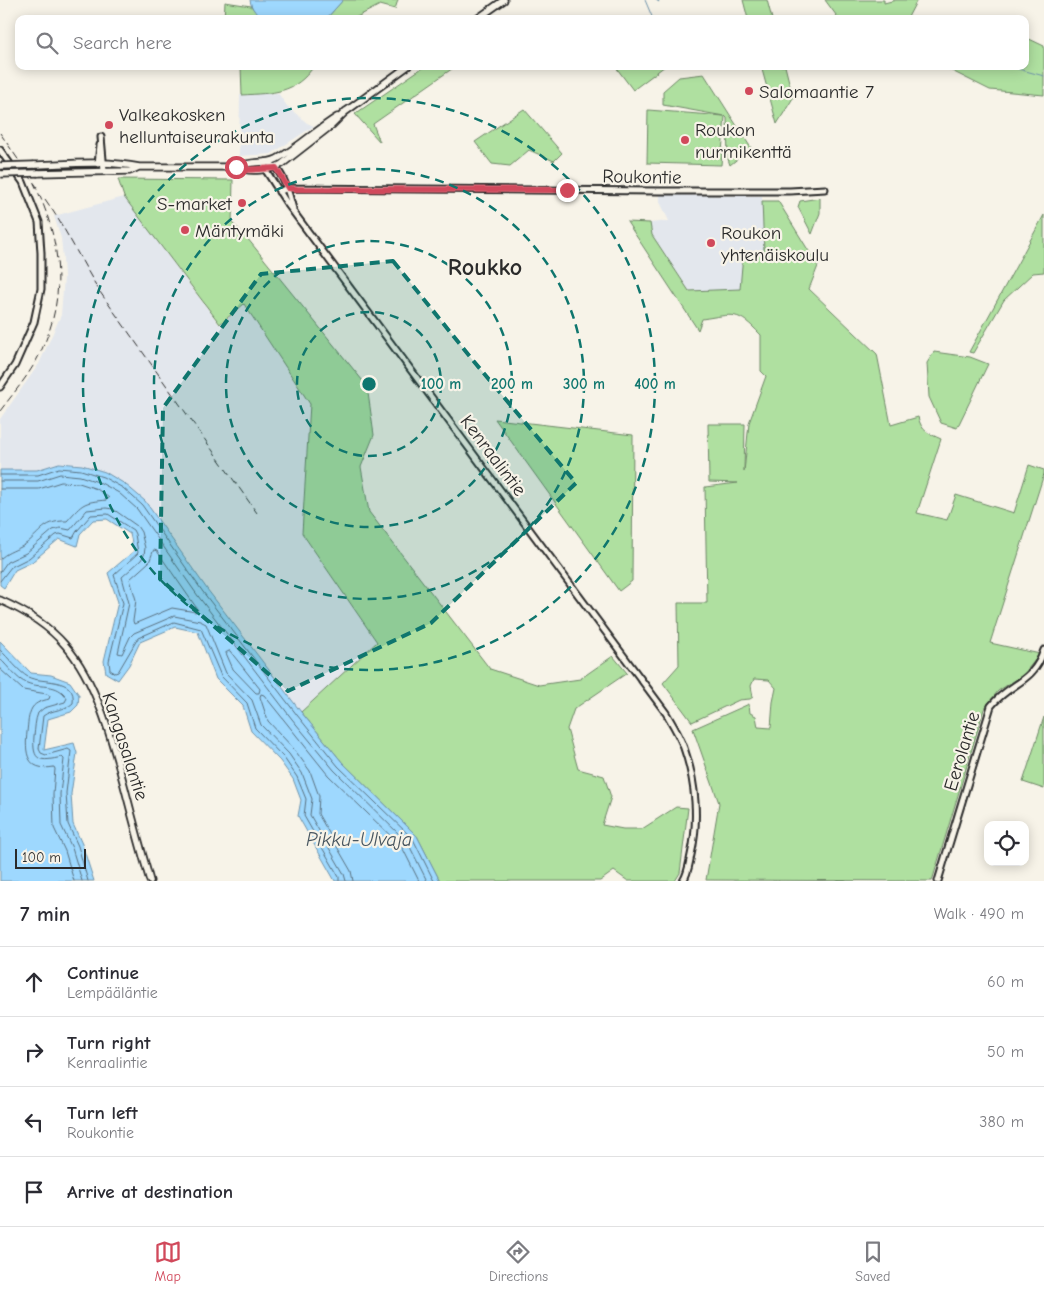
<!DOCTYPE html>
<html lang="en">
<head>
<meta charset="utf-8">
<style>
	:root { --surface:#fff; --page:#f7f7f7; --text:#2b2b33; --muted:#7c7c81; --line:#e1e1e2; --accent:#d1495b }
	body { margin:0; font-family:"Comic Neue",sans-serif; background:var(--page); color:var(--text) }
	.controls { position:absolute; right:15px; bottom:15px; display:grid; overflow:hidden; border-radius:10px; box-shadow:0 2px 12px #0003 }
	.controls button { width:45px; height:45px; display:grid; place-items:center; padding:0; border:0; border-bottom:1px solid var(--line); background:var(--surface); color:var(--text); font:25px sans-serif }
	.scale { position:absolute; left:15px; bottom:12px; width:71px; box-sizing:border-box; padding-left:5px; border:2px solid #2b2b2b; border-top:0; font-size:14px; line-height:18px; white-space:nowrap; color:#2b2b2b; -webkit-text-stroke:4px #f7f3e8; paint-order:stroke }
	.stop { position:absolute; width:15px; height:15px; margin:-11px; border:4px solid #d1495b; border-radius:50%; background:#fff }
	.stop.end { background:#d1495b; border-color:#fff; box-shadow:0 1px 5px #0008 }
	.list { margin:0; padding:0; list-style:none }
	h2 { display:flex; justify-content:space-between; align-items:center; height:65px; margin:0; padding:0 20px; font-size:21px }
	h2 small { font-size:16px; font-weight:400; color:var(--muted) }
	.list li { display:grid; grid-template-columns:32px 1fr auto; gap:15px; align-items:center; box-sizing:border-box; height:70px; padding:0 20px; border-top:1px solid var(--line) }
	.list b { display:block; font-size:19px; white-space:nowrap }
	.list p { margin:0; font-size:16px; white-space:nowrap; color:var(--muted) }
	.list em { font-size:16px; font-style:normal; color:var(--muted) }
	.icon { flex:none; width:28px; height:28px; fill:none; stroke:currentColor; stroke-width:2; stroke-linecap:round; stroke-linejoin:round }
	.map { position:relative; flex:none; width:1044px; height:881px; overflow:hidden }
	.search { position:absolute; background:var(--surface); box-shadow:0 2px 12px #0003; left:15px; right:15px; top:15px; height:55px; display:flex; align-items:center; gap:12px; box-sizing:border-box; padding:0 18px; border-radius:10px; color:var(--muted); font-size:19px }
	.sheet { height:345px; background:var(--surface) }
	nav { display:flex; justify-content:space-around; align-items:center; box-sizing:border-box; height:70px; border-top:1px solid var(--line); background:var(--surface); font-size:14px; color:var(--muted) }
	nav a { display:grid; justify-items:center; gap:2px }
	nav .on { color:var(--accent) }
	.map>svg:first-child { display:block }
</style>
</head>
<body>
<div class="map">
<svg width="1044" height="881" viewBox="0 0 1044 881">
	<rect width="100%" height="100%" fill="#f7f3e8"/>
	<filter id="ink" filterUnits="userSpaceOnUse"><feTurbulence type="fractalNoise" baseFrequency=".02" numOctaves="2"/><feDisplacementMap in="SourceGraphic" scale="10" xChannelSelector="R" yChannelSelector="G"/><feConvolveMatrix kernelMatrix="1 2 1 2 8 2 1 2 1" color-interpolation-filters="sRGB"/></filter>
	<g filter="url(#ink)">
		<path fill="#e3e7ed" d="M278 93 287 106 307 123 314 126 271 154 239 156 240 95Z
			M660 195 762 196 764 252 746 289 689 291 652 235 650 223 669 221 660 202Z
			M124 197 219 324 244 304 310 404 302 533 379 644 301 712 207 589 145 501 105 472 82 465 59 463 37 470H0V419L39 364 61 315 64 277 63 258 61 238 54 216Z"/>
		<path fill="#afe0a0" stroke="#6d8666" d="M343 0H398L395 9 380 5 353 19H326Z
			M743 0H767L772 19H748Z
			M825 0H884V3L896 0H917L907 19H839Z
			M225 2 251 6 260 17 265 19H224Z
			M1025 37 1044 46V95L990 90 942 66H1025Z
			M241 66H314C295 94 273 93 242 95Z
			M425 66H456L373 124 380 142 355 114Z
			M615 66H665L633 90Z
			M761 66H785L793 98 777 124Z
			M704 74 751 148 730 165 728 159 727 118 725 116 721 165 647 163 648 110 724 116 663 105V91L679 77Z
			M524 109 562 153 554 161 529 150 510 166 492 164 475 142Z
			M118 179 233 180 232 223 243 233 367 386 374 435 361 467 369 512 490 669 539 685 580 679 613 656 627 673 574 709 567 729 578 769 604 776 611 797 602 825 623 829H642L676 807 688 808 680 873 675 881H628L614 871 600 881H440L417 836 342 762 301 712 377 642 302 533 310 404 244 304 220 324 124 197Z
			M820 198V213L812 234 798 207 800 201Z
			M762 201H778L818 266 809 289 877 354 891 425 918 417C922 432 928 433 941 439L917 513 947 520 956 495 1014 513 1029 465 1044 470V474L990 643 1040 654 1023 675 998 691 984 709 932 881 706 880 719 803 693 729 749 704 750 713 756 716 758 727 771 728 773 702 776 688 769 680 754 679 751 686 753 697 750 699 739 700 692 722 663 683 679 665 678 603H707L705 487 738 483 709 482 708 424H745L744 472 749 423 766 376 761 371V335C737 310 735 314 702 319L698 330 627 222 650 223 652 235 689 291 740 289 743 254 764 252Z
			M1044 215V272L1033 273 1004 300 973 353 969 352Z
			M934 352 970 357 988 364 957 428 941 423 929 397 927 363Z
			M495 419 633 435 632 581 619 591Z
			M1044 717V789L1023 782Z"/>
		<path fill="#9ed8fe" stroke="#7093aa" d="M250 0H343L326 19H265C257 16 251 8 250 0Z
			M59 463 82 465 105 472 125 484 145 501 207 589 301 712 342 762 417 836 440 881H335L298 816 301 800 293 779 280 761 251 731 243 706 216 679 198 632 175 627 140 642 129 665 118 680 106 673 104 661 118 602 108 573 134 551 130 534 107 519 93 520 80 534 77 546 59 539 32 562 15 570 4 588 0 585V470H37Z
			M0 641 31 673 51 675 70 682 79 695 78 705 71 712 48 719 44 750 74 743 77 753 71 794 73 824 82 844 94 881H0Z"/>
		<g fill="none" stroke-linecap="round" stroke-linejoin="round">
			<path stroke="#59707f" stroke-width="1" d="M0 475H38L59 468 81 470 103 477 123 488 142 505 203 592 297 715 338 766 413 839 434 881
				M0 481H38L60 474 80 476 101 483 119 493 137 509 198 596 292 719 334 770 408 843 427 881
				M0 489H39L61 482 79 483 97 489 109 498 107 500C83 502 83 503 67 521 41 520 40 536 21 547 13 551 6 553 0 559
				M154 550 157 551 198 610 196 612 172 608 134 624 133 621 136 600 130 579 149 562Z
				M0 572 7 562 26 553 53 530 60 528 70 530 87 510 106 508 113 509 137 526 141 532 145 548 144 555 141 560 122 577 129 603 118 653 122 654 130 637 134 633 174 616 200 621 206 624 226 673 252 700 261 725 289 754 302 773 312 799 310 815 344 874 346 881
				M0 581 11 567 29 558 56 535 60 534 73 538 77 531 91 515 108 514 133 530 135 534 138 553 114 575 123 603 109 661 110 670 115 673 118 672 138 638 174 622 201 629 221 676 247 703 255 728 284 758 297 777 306 799 304 816 339 877V881
				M0 650C8 657 19 672 28 677 41 684 77 676 73 703 65 711 52 709 43 716L39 749 41 753 46 755 68 749 71 751 66 793 68 824 78 846 88 881
				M230 651 260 689 259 693H256L233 669 226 653Z
				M0 659C8 666 17 680 27 683 42 689 57 682 67 698L65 702 44 708 38 713C35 720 35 729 34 736 32 762 40 762 62 757L64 759 60 794 61 825 72 848 82 881
				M0 669 23 690 47 694 50 696 49 699C42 701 36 702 32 708 28 715 28 724 27 732 25 752 26 772 54 767L55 769 53 794 54 828 65 851 74 881
				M353 881 351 871 318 814 319 796 310 771 294 749 268 721 260 697 261 694 264 695 328 775 402 847 419 881"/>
			<path stroke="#7093aa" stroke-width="1" d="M645 0 653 19
				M656 0 659 2 658 0
				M1007 66 1044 76"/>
			<g stroke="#2b2b2b" stroke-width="9">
				<path id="tertiary" d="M101 137 104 171
					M0 150 23 182 39 222 41 253V289L34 322 15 365 0 387
					M98 164 100 145
					M279 192 287 188 660 191H790L825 189
					M293 209C289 195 283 165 265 162V169L286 202 666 713C673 725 680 736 684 748 696 782 699 821 691 855 689 864 688 874 683 881
					M938 881 991 706C1010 682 1033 684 1044 650"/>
			</g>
			<g stroke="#2b2b2b" stroke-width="9">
				<path id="secondary" d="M477 19 504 0
					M345 112 408 66
					M34 165C66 164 108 160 139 167H239C248 173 272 170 282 164L332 125 346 111
					M239 167C250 160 265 165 277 159 298 148 316 130 337 117
					M38 173 130 171 139 167
					M0 600C25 611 48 625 65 645 97 681 113 744 125 789 133 820 141 850 150 881"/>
			</g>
			<use href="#tertiary" stroke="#f7f3e8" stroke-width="5"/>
			<use href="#secondary" stroke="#f7f3e8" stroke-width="5.5"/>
			<path stroke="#2b2b2b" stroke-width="1" stroke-dasharray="8 4" stroke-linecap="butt" d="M0 133 37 187
				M45 199C66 229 81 261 100 292L257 513
				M0 411C12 395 26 379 36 361 69 301 62 240 33 181"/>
			<g stroke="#2b2b2b" stroke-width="9" stroke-linecap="butt">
				<path id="secondary-bridge" d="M0 166 34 165
					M1 174 38 173"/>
			</g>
			<use href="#secondary-bridge" stroke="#f7f3e8" stroke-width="5.5"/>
		</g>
	</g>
	<g fill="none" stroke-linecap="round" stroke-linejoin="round" filter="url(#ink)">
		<path stroke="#d1495b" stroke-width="6" d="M236 167 244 170 276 168 288 188 297 189 567 190"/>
	</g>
	<path fill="#0f766e" fill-opacity="0.2" stroke="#0f766e" stroke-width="4" stroke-dasharray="10 6" stroke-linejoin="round" d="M393 261 471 358 576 483 431 623 288 691 160 579 163 408 261 274Z"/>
	<g fill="none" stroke="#0f766e" stroke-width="2.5" stroke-dasharray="9 6">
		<circle cx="369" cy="384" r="72"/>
		<circle cx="369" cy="384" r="143"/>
		<circle cx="369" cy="384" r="215"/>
		<circle cx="369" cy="384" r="286"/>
	</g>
	<g fill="#d1495b" stroke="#f7f3e8" stroke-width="2">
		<circle cx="749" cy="91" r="5"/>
		<circle cx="109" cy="125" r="5"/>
		<circle cx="685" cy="140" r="5"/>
		<circle cx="242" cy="203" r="5"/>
		<circle cx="185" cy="230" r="5"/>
		<circle cx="711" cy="243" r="5"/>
	</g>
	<g text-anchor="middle" stroke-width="4.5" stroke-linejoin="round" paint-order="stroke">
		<g font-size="19" fill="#2b2b2b" stroke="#f7f3e8" text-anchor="start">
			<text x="759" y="98">Salomaantie 7</text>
			<text x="119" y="121">Valkeakosken<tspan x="119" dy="22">helluntaiseurakunta</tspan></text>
			<text x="695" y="136">Roukon<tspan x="695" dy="22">nurmikenttä</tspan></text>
			<text x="232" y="210" text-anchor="end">S-market</text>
			<text x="195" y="237">Mäntymäki</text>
			<text x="721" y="239">Roukon<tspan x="721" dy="22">yhtenäiskoulu</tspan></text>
		</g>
		<g font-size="19" fill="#2b2b2b" stroke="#f7f3e8">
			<text transform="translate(642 176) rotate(1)" y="7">Roukontie</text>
			<text transform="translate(494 455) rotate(53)" y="7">Kenraalintie</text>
			<text transform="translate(126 746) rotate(72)" y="7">Kangasalantie</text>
			<text transform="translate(961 751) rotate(-73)" y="7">Eerolantie</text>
		</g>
		<g font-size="20" font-style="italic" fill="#485660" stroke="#f7f3e8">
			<text x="359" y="846">Pikku-Ulvaja</text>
		</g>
		<g font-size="24" font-weight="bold" fill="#2b2b2b" stroke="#f7f3e8">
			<text x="485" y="275">Roukko</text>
		</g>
	</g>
	<circle cx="369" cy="384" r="8" fill="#0f766e" stroke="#f7f3e8" stroke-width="2.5"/>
	<g font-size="15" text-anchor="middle" font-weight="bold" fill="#0f766e" stroke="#f7f3e8" stroke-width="4.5" stroke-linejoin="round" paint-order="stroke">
		<text x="441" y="389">100 m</text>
		<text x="512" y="389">200 m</text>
		<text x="584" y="389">300 m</text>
		<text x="655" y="389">400 m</text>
	</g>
</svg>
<div class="controls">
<button><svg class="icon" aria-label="locate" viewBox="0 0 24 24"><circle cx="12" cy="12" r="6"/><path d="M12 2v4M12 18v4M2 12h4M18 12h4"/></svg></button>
</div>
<div class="scale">100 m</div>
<div class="stop" style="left:236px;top:167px"></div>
<div class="stop end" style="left:567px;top:190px"></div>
<div class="search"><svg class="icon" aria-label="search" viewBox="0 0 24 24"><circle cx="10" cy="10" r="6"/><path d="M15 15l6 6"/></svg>Search here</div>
</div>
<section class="sheet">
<h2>7 min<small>Walk · 490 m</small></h2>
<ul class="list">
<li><svg class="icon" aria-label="ahead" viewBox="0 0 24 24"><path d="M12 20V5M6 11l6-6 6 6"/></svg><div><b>Continue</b><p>Lempääläntie</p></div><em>60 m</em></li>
<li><svg class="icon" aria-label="right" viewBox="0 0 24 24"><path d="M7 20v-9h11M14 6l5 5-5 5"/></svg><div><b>Turn right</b><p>Kenraalintie</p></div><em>50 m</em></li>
<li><svg class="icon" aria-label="left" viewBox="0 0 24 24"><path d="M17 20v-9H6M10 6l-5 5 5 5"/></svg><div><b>Turn left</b><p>Roukontie</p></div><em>380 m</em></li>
<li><svg class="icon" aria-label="arrive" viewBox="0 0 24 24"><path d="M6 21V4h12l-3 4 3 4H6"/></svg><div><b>Arrive at destination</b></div></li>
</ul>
</section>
<nav>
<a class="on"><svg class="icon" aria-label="map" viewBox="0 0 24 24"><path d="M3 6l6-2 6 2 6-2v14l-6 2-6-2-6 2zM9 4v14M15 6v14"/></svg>Map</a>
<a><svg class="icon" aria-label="directions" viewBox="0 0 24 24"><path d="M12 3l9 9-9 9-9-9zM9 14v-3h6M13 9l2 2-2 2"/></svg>Directions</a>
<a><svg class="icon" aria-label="saved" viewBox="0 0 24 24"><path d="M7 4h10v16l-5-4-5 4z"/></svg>Saved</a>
</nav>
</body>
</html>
